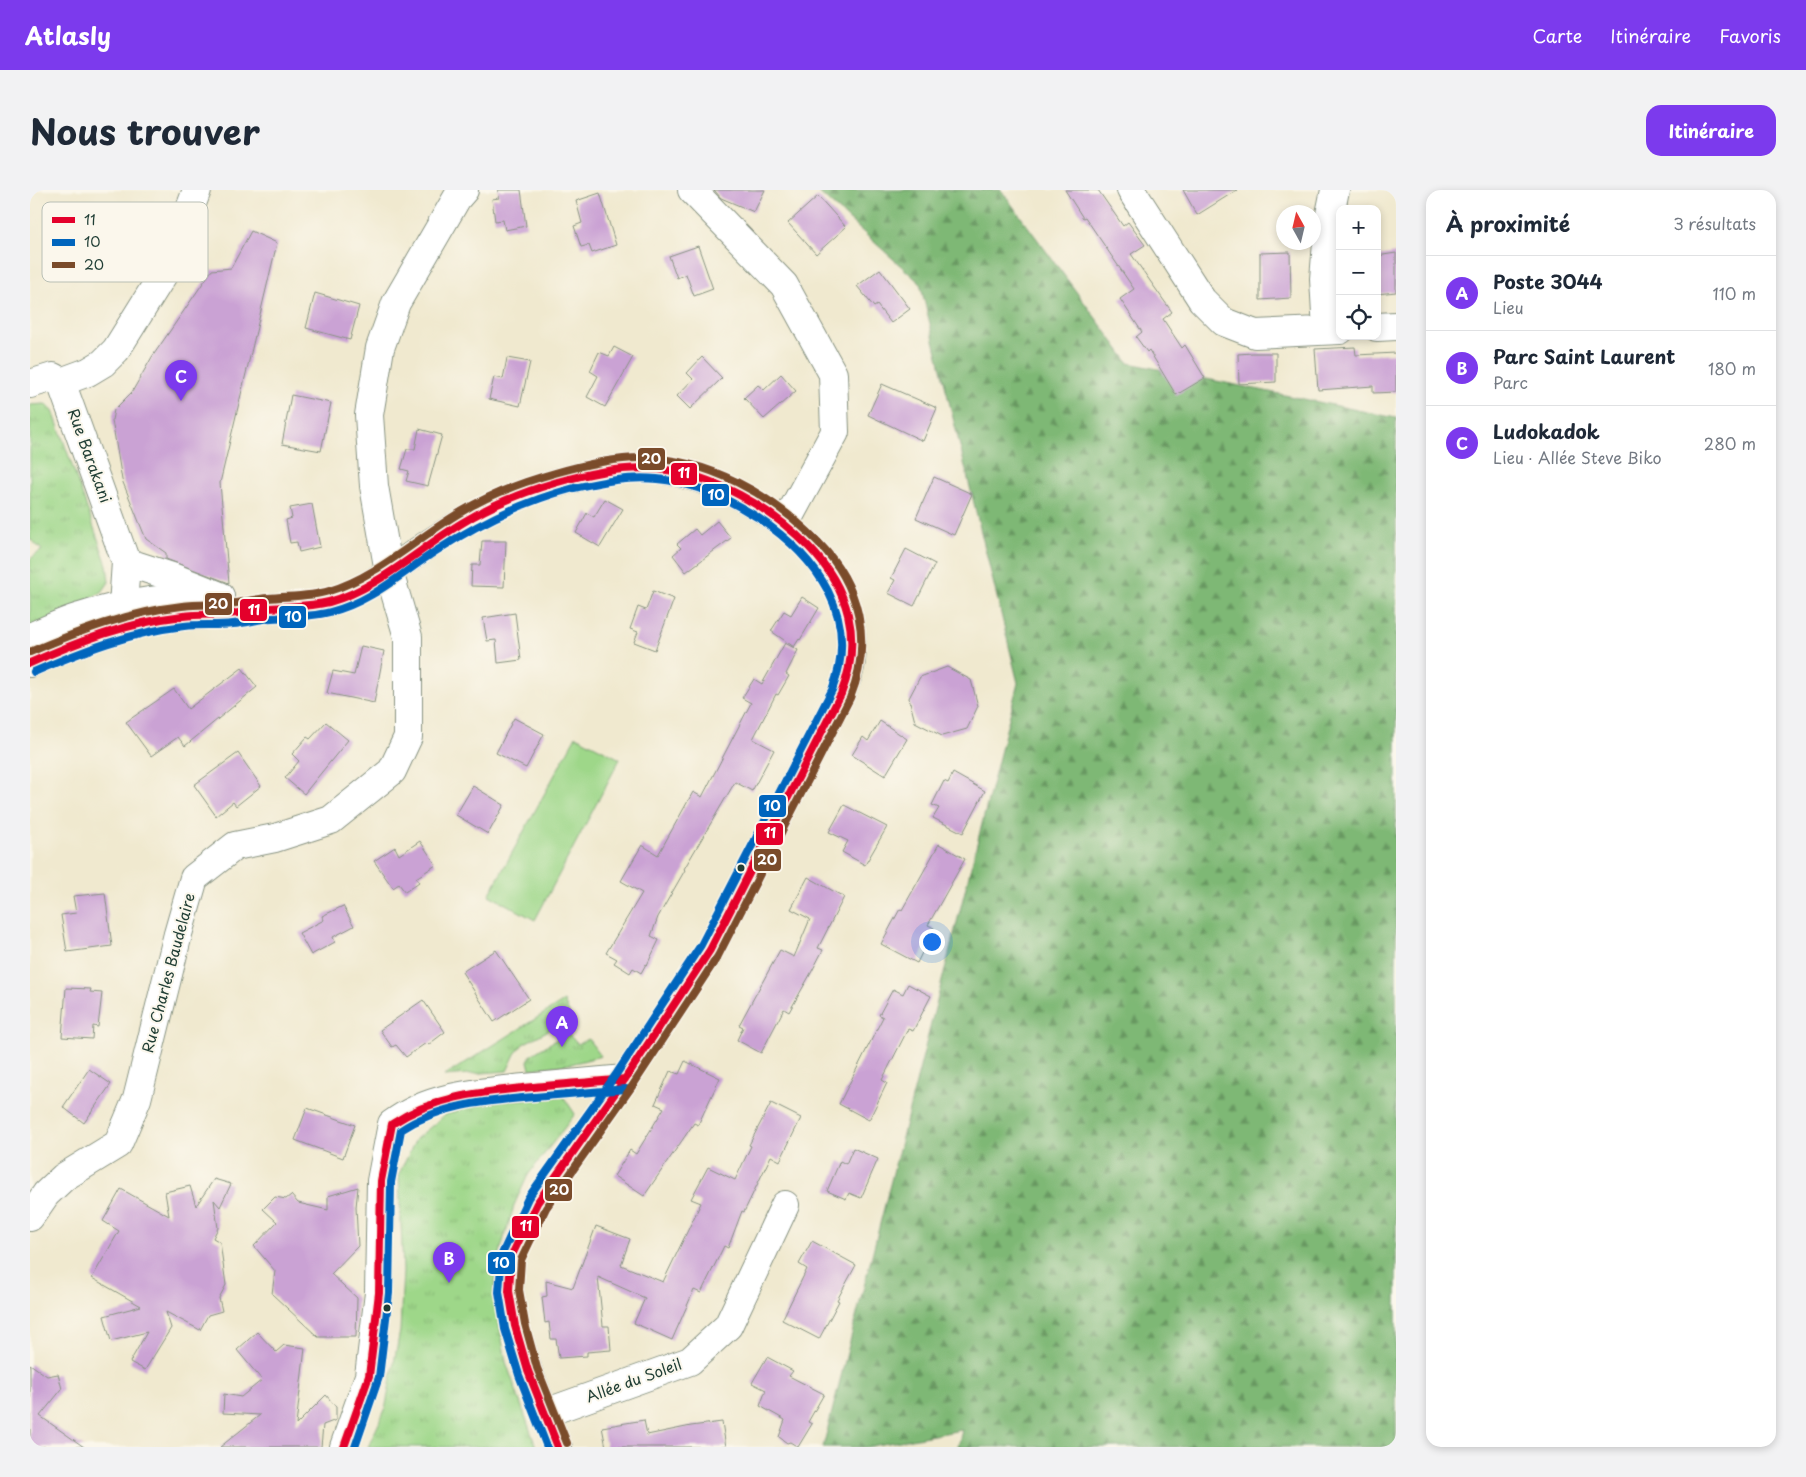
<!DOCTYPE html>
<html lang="fr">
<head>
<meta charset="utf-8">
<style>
	:root { --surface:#fff; --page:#f2f2f3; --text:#1f2937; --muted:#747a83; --line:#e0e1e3; --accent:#7c3aed }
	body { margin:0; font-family:"Playpen Sans",sans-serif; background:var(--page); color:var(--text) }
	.controls { position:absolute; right:15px; top:15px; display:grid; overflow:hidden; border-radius:10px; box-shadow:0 2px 8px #0003 }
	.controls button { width:45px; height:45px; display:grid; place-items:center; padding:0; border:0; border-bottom:1px solid var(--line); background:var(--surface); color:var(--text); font:25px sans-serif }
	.compass { position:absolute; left:1246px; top:15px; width:45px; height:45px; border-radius:50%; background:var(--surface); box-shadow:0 2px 8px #0003; rotate:352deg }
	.you { position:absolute; left:901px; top:751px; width:18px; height:18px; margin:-12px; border:4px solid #fff; border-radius:50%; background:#1a73e8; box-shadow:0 0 0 8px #1a73e833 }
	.badge { display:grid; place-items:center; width:32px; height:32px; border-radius:50%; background:var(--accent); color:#fff; font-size:16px; font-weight:700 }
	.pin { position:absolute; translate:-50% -41px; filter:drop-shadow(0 1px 2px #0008) }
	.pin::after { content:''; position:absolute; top:26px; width:18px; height:15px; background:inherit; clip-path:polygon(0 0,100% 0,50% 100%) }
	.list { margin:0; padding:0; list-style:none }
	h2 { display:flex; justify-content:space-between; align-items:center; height:65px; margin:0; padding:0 20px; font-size:21px }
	h2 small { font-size:16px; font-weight:400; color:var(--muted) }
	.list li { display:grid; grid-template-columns:32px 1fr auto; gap:15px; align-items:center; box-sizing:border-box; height:75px; padding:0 20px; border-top:1px solid var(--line) }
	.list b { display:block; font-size:19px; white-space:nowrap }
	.list p { margin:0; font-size:16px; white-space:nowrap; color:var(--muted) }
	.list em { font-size:16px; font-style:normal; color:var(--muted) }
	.icon { flex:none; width:28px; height:28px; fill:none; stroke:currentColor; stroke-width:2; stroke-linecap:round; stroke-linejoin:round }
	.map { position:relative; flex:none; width:1366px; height:1257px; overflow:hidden; border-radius:15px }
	header { display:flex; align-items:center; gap:30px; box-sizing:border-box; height:70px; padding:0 25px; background:var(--accent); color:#fff }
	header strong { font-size:24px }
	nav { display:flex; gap:28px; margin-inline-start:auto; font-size:18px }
	.intro { display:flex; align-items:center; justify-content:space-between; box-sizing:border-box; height:120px; padding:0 30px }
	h1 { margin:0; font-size:35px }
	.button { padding:12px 22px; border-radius:15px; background:var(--accent); color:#fff; font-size:18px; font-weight:700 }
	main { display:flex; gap:30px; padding:0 30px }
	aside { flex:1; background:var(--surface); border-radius:15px; box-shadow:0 2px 8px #0003 }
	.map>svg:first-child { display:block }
</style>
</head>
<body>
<header>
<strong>Atlasly</strong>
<nav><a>Carte</a><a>Itinéraire</a><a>Favoris</a></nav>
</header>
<div class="intro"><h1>Nous trouver</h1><a class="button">Itinéraire</a></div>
<main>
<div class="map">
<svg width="1366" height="1257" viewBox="0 0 1366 1257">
	<defs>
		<pattern id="grass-tufts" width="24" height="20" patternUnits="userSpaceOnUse" patternTransform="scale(1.25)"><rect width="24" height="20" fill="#9ed789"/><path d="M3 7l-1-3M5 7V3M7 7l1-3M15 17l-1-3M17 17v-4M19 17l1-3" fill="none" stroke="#88b977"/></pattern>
		<pattern id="forest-firs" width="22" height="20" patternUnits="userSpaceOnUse" patternTransform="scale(1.25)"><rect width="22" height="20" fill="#7eb875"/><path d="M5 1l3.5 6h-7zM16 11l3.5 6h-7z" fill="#679761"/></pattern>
	</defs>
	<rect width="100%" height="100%" fill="#fbf7ec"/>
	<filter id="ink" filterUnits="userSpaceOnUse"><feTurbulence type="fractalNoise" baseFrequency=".02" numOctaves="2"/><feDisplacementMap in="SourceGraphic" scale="10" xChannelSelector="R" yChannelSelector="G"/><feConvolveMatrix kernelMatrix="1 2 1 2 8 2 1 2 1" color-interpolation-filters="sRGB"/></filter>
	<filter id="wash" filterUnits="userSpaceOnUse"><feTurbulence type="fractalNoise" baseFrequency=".0096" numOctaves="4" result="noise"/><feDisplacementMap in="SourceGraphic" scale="20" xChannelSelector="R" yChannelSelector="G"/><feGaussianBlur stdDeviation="1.12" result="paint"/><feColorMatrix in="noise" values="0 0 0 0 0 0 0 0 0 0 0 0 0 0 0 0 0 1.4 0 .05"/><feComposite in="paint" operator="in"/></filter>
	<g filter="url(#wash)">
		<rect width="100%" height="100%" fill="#f0e9cf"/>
		<path fill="url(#grass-tufts)" stroke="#5e8a5e" d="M15 214 23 221 77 375 79 392 72 402 49 415 0 437V369L12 360 0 349V215Z
			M534 811 541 828 493 854 485 864 477 881 414 886Z
			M537 843 548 854 558 849 571 866 541 874 500 879 498 871 501 865Z
			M533 906 545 924 498 985 485 1013 471 1058 464 1104 476 1172 506 1257H338L355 1220 370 1141 373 1081 369 984 386 949 415 925 455 912Z"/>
		<path fill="url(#forest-firs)" stroke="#4e7a54" d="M786 0H971L1099 173 1366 228V1257H928L932 1240 836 1257H793L988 493 890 93Z"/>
		<path fill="#9ed789" stroke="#5e8a5e" d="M546 546 590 569 505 730 459 705Z"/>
		<g id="blocks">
			<path fill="#caa2d4" d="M468 0H491L496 36 475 40 473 30 465 31 462 9 469 8Z
				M684 0H735L724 22 691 8Z
				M1035 0H1068L1093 36 1098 32 1115 55 1101 64 1142 122 1133 129 1152 158 1155 155 1175 188 1146 205 1119 160 1117 162 1106 147 1112 142 1090 109 1104 99 1055 27 1053 28Z
				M1153 0H1207L1167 25Z
				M570 3 586 55 562 63 559 55 551 57 544 36 552 33 546 11Z
				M788 6 816 37 786 64 758 33Z
				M221 41 247 53 190 293 199 393 136 369V363L116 349 92 290 82 230 84 220 102 202 122 167 182 80 201 78Z
				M668 56 683 99 664 106 656 84 647 88 639 66Z
				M1260 62 1261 108 1230 110V63Z
				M1366 63V102L1347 104V66Z
				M850 79 880 119 861 133 847 115 844 117 827 96Z
				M285 103 329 116 320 150 276 138Z
				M584 157 603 167 575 217 557 207 568 186 560 181 569 162 579 166Z
				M1325 157 1326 165 1366 163V202L1343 203V196L1288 200 1285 159Z
				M1222 163H1246V192L1209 194 1208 164Z
				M672 167 692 188 660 219 647 206 663 189 657 183Z
				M477 168 500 172 490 216 459 209 464 187 473 189Z
				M751 184 766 201 734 229 714 208 728 195 734 200Z
				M852 194 907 218 893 251 838 225Z
				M261 205 301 213 291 261 252 254Z
				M389 239 412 245 398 296 376 291 379 281 371 279 377 259H385Z
				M904 287 942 304 924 345 886 328Z
				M575 309 593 319 570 357 546 343 557 323 564 327Z
				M282 314 290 357 269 362 267 352 260 353 256 330 262 328 260 318Z
				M687 331 701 348 656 382 643 365 651 358 647 354 665 339 670 345Z
				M452 351H476L474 397 441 396 442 375H450Z
				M876 359 905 374 884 416 858 403 865 390 861 388Z
				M623 401 644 409 625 460 604 452 608 442 600 439 608 417 616 420Z
				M772 407 789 418 770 450 769 449 764 457 741 441 754 421 761 425Z
				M485 423 491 470 468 473 466 450 457 451 453 428Z
				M755 453 768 460 756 484 759 486 748 505 746 504 723 549 744 560 722 601 705 592 654 679 655 680 628 727 621 746 629 750 617 775 616 774 611 783 603 778 600 783 584 773 587 769 576 763 612 703 591 691 612 655 628 665 663 602 672 607 721 513 712 508 724 489 732 494Z
				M331 456 354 461 344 513 297 503 303 481 324 485Z
				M917 477 941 490 948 516 937 539 912 546 885 532 879 508 890 487Z
				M212 478 227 497 155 556 148 547 121 566 96 532 144 499 158 519Z
				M484 528 514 544 496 578 466 563Z
				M850 531 877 549 855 586 822 565 833 547 838 551Z
				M296 532 318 550 274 604 255 588 269 571 262 564 277 547 280 549Z
				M208 563 231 596 206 616 203 612 186 626 164 595Z
				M923 583 955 601 933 643 903 628 909 618 902 615 914 591 918 593Z
				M443 596 474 615 458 644 426 625Z
				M814 615 857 637 835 675 812 662 818 651 799 642Z
				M390 651 406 675 386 688 389 692 375 702 369 694 363 698 344 671 365 657 369 665Z
				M909 654 935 669 898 735 904 738 887 773 851 754 870 719 872 720Z
				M778 687 814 707 788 758 793 760 781 783 759 822 754 819 731 863 707 850 713 837 709 835 750 760 764 767 780 729 761 719Z
				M75 703 82 756 37 762 31 725 46 723 43 706Z
				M313 716 324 736 303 747 305 752 281 765 269 743 294 730 292 726Z
				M466 760 499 809 464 832 432 782Z
				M878 794 901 806 883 841 878 839 852 890 857 893 839 930 809 914 853 827 849 825 863 799 873 804Z
				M36 798 61 799 60 802 72 803 68 837 63 836 62 849 32 847Z
				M393 810 415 842 398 855 396 853 376 867 366 855 362 857 350 840Z
				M655 871 690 888 668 935 664 933 614 1006 584 986 600 960 606 964 634 918 625 914 640 881 649 884Z
				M59 879 81 894 54 933 33 917Z
				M741 913 771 928 750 971 741 966 714 1022 712 1021 698 1058 694 1056 671 1103 664 1100 642 1150 604 1133 615 1108 568 1087 573 1136H579L581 1160 557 1162V1166L529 1168 526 1149H521L519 1132 515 1133 512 1107 517 1106 516 1091 543 1098 566 1036 600 1049 591 1075 633 1092 671 1013 661 1009 678 977 705 990 721 956 719 955Z
				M277 918 325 935 313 968 265 950Z
				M823 958 848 969 831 1008 819 1003 816 1009 797 1001 810 971 816 974Z
				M184 989 201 994 190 1017 184 1010 188 1038 183 1048 190 1052 196 1095 189 1108 192 1121 178 1125 170 1140 136 1122 141 1138 115 1180 100 1172 117 1142 81 1151 74 1126 111 1116 62 1088 89 1041 73 1031 91 999 139 1026 135 1002 160 996 166 1016Z
				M328 997 326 1017 328 1056 301 1084 327 1108 326 1147H288L242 1104 245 1081 224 1056 247 1032 233 1019 245 1007 256 1009 261 1005 268 1013 298 1020V1006Z
				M782 1051 826 1075 807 1110 809 1111 789 1149 752 1130 777 1079 769 1074Z
				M227 1142 246 1162 254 1155 275 1158 266 1235 296 1205 306 1217V1230L293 1235 291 1257H190L230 1225 193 1223 194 1204 211 1207 232 1190 207 1160Z
				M737 1167 763 1181 759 1186 794 1204 778 1232 782 1234 768 1257 760 1252 757 1253 749 1247 755 1230 730 1216 736 1200 722 1193Z
				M0 1174 17 1186 28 1184 32 1199 10 1226 54 1257H0Z
				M614 1230 617 1245 661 1236 692 1232 696 1257H576L572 1237Z"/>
		</g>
	</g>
	<g filter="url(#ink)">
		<use href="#blocks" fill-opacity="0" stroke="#889382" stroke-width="1"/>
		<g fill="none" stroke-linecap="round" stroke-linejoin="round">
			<g stroke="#889382" stroke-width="30">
				<path id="minor" d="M662 0 754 95 803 184 805 242 755 334
					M1101 0 1172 110 1194 132 1225 144 1310 140
					M1347 137 1366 136
					M1297 140 1294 89 1299 29 1305 0
					M31 192 58 182 73 173 86 160 139 75 167 0
					M0 194 23 187 31 192 96 372 93 416 81 435
					M96 372 142 387 190 406
					M0 1027 16 1004 34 987 88 954 107 909 148 744 164 688 205 656 245 648 301 630 362 581 378 547V447L359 382 344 296 339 225 350 158 366 113 427 8 434 0
					M515 1223 660 1171 698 1136 755 1015
					M314 1257 339 1186 349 1103 351 991 362 934C400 905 448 903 495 898 528 895 561 892 595 889"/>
			</g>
			<g stroke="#889382" stroke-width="30">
				<path id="major" d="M0 447C17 440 33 432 50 427 90 414 132 408 174 406
					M0 473C49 451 99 432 153 426 172 424 191 426 209 423 219 422 228 419 239 418 259 417 279 417 299 412 341 401 375 368 411 346 425 337 440 327 455 320 499 298 581 273 629 279 682 286 733 314 772 350 806 382 826 423 821 471 820 482 815 494 811 504L680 760 595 889 507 1013 481 1067 479 1101 485 1136 498 1181 528 1257"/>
			</g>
			<use href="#minor" stroke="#fff" stroke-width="28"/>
			<use href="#major" stroke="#fff" stroke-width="28"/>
			<g stroke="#fbf7ec" stroke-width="11">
				<path id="bus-1" d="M0 473C49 451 100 432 153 426 168 424 184 425 199 424 212 423 225 419 239 418 259 416 279 417 299 412 347 399 389 359 432 333 482 302 570 273 629 279 684 285 740 317 778 356 819 398 833 449 811 504L680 760 595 889 507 1013 481 1067 479 1101 485 1136 498 1181 528 1257
					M314 1257 339 1186 349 1103 351 991 362 934C406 905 453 902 504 897 534 894 565 892 595 889"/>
			</g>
			<g stroke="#fbf7ec" stroke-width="11">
				<path id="bus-2" d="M4 482C52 461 101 442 154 436 170 434 186 436 203 434 216 433 229 429 242 428 261 427 281 427 300 422 341 412 372 383 406 361 449 333 494 311 544 298 571 292 599 286 627 289 662 292 697 308 727 327 787 367 831 426 802 500L671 755 587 883 498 1008 472 1064 469 1102 475 1139 489 1185 517 1257
					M325 1257 349 1187 359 1103 361 992 371 940C410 914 458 911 504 907 535 904 565 902 596 899"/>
			</g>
			<g stroke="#fbf7ec" stroke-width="11">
				<path id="bus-3" d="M0 462C49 441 99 422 152 416 167 414 182 415 198 414 211 413 225 409 238 408 259 406 280 407 299 401 347 387 388 347 431 322 460 304 493 292 525 283 553 275 582 268 611 268 677 268 743 305 788 352 830 395 843 452 820 508L688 766 603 895 516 1018 491 1070 489 1100 495 1134 507 1178 537 1253"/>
			</g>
			<use href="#bus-1" stroke="#e4002b" stroke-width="8"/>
			<use href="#bus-2" stroke="#0065bd" stroke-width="8"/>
			<use href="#bus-3" stroke="#7a4b2a" stroke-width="8"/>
		</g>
	</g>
	<g fill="#1f3d34" stroke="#fbf7ec" stroke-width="2">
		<circle cx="711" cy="678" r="4.5"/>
		<circle cx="357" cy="1118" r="4.5"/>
	</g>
	<g text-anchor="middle" stroke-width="4" stroke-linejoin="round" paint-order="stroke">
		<g font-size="15" fill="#1f3d34" stroke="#fbf7ec">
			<text transform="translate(59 266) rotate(70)" y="5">Rue Barakani</text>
			<text transform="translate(139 783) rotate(-75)" y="5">Rue Charles Baudelaire</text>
			<text transform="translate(604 1191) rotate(-20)" y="5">Allée du Soleil</text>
		</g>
	</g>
	<rect x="12" y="12" width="166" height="80" rx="8" fill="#fbf7ec" stroke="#b9bfb5" stroke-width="1"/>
	<rect x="22" y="27" width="23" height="6" fill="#e4002b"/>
	<rect x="22" y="49" width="23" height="7" fill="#0065bd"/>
	<rect x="22" y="72" width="23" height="6" fill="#7a4b2a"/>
	<g font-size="14" fill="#1f3d34">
		<text x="54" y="35">11</text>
		<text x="54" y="57">10</text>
		<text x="54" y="80">20</text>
	</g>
	<g stroke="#fbf7ec" stroke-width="2">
		<rect x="607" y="257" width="29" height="24" rx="5" fill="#7a4b2a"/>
		<rect x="640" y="272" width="28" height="24" rx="5" fill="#e4002b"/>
		<rect x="671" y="293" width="29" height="24" rx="5" fill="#0065bd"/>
		<rect x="174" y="402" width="29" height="24" rx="5" fill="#7a4b2a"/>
		<rect x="209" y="408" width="29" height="24" rx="5" fill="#e4002b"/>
		<rect x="248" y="415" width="29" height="24" rx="5" fill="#0065bd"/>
		<rect x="728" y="604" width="29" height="24" rx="5" fill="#0065bd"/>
		<rect x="725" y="632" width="29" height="24" rx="5" fill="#e4002b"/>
		<rect x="723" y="658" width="29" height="24" rx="5" fill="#7a4b2a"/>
		<rect x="514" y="988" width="29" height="24" rx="5" fill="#7a4b2a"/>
		<rect x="481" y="1025" width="29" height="24" rx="5" fill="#e4002b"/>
		<rect x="457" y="1061" width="29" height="24" rx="5" fill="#0065bd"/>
	</g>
	<g font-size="14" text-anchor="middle" font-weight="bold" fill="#fff">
		<text x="621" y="274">20</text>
		<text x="654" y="288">11</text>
		<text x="686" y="310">10</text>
		<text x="188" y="419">20</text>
		<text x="224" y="425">11</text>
		<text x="263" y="432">10</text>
		<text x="742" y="621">10</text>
		<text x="740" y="648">11</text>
		<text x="737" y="675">20</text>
		<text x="529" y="1005">20</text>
		<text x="496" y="1041">11</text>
		<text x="471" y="1078">10</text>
	</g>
</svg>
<div class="controls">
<button>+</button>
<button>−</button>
<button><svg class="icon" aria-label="locate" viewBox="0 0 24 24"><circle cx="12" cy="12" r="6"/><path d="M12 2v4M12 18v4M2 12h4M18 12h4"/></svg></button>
</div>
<svg class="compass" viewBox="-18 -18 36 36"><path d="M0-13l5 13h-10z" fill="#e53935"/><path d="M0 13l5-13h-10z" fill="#747a83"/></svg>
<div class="you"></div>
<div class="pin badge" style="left:532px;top:857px">A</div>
<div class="pin badge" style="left:419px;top:1093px">B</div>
<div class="pin badge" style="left:151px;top:211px">C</div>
</div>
<aside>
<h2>À proximité<small>3 résultats</small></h2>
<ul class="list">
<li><span class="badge">A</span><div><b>Poste 3044</b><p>Lieu</p></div><em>110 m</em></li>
<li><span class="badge">B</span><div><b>Parc Saint Laurent</b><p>Parc</p></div><em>180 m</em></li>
<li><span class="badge">C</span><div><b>Ludokadok</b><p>Lieu · Allée Steve Biko</p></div><em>280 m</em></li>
</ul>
</aside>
</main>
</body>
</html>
